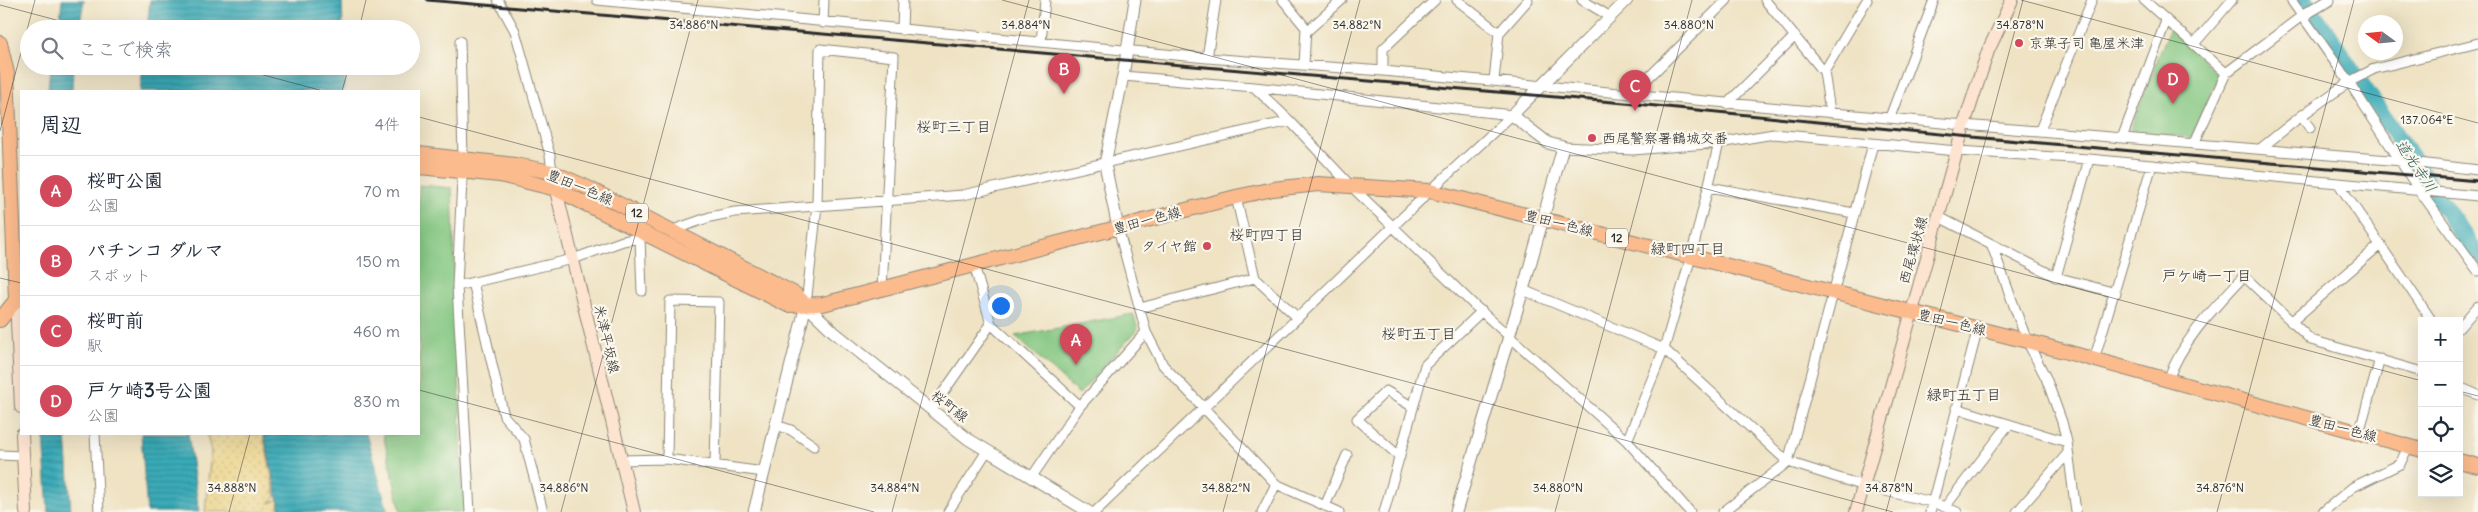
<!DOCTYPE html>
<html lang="ja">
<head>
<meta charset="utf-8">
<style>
	:root { --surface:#fff; --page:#f6f6f7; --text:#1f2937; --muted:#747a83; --line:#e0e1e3; --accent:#d1495b }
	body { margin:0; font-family:Delius,"Klee One",sans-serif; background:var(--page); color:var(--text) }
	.controls { position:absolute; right:15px; bottom:15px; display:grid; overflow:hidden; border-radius:0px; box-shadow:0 5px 20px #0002 }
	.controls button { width:45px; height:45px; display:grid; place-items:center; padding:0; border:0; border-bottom:1px solid var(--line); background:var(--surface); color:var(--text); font:25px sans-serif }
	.compass { position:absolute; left:2358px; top:15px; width:45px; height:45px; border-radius:50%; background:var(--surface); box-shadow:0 5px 20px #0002; rotate:285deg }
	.you { position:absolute; left:1000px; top:305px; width:18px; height:18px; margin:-12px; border:4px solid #fff; border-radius:50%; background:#1a73e8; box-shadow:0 0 0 8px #1a73e833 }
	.badge { display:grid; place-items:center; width:32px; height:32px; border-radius:50%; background:var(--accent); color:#fff; font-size:16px; font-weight:700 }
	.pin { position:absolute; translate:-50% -41px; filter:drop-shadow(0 1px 2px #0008) }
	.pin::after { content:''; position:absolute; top:26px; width:18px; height:15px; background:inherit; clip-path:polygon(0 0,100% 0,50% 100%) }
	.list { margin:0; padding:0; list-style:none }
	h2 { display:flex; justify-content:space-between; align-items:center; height:65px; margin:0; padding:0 20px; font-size:21px }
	h2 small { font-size:16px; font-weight:400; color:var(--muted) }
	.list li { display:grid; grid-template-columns:32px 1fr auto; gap:15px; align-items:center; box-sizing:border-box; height:70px; padding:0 20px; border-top:1px solid var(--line) }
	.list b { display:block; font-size:19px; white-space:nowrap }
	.list p { margin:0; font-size:16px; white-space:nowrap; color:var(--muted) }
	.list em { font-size:16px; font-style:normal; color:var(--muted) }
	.icon { flex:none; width:28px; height:28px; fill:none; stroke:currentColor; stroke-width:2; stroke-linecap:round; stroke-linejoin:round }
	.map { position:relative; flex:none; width:2478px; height:512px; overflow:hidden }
	.search { position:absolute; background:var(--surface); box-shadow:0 5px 20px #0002; left:20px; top:20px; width:400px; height:55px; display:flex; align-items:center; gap:12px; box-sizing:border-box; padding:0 18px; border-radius:28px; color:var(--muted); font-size:19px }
	.panel { position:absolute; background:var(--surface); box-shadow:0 5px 20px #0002; left:20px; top:90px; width:400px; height:345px; border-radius:0px }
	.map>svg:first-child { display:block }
</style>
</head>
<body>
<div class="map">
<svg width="2478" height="512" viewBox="0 0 2478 512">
	<defs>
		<pattern id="sand-dots" width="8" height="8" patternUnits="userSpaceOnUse" patternTransform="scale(1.25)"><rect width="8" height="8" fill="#eeda9e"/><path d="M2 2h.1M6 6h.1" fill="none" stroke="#cb8" stroke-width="1.8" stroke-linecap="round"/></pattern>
		<pattern id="water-rules" width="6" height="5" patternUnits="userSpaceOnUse" patternTransform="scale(1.25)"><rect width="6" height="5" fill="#3aaab7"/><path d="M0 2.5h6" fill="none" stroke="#318b95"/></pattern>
	</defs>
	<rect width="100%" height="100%" fill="#fbf7ec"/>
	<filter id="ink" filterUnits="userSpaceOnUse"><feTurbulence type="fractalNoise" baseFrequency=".02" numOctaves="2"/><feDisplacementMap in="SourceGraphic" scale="10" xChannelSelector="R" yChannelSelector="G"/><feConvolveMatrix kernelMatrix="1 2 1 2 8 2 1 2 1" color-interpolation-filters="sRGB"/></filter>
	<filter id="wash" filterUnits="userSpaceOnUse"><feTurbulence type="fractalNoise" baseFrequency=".0096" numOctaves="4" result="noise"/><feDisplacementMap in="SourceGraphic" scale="20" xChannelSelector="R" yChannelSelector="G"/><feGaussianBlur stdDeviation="1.12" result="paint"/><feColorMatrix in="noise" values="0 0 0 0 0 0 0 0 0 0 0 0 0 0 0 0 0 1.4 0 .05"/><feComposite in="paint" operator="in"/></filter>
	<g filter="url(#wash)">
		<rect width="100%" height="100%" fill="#efe3c4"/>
		<path fill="#82c680" stroke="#567856" d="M2169 30 2219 75 2191 137 2129 133Z
			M419 185 452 188 462 462 466 512H401L383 434H419Z
			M1133 314 1138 329 1079 394 1015 336Z"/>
		<path fill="url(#sand-dots)" stroke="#8c8264" d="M207 434H263L276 497 269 503 279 499 280 512H205L211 452Z"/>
		<path fill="url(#water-rules)" stroke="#326a71" d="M62 0H84L79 29H59Z
			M150 0H342L343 29H147Z
			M50 66H73L72 91H48Z
			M143 66H348L343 91H140Z
			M43 434H66L71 512H48Z
			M141 434H188L199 512H147Z
			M264 434H366L388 512H281Z"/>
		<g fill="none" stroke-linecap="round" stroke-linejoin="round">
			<path stroke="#3aaab7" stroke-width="18" d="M2304 0 2478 257"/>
		</g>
	</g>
	<g filter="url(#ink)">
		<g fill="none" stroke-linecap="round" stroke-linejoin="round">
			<g stroke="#8d8778" stroke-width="11">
				<path id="minor" d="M498 0 515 31 550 155 552 172
					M597 0 1207 58 1383 71 1964 125 2402 161 2478 170
					M1283 0 1306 28 1304 65
					M1457 0 1499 33
					M1582 0 1609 16
					M1765 0 1824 72 1830 111
					M2144 0 2226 73
					M2291 0 2349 82 2419 190 2478 271
					M823 23 824 0
					M902 30 903 0
					M1306 32 1342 0
					M460 41 463 158 457 286 470 512
					M1041 42 1045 0
					M2194 44 2232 0
					M1207 58 1216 0
					M1383 71V49L1435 0
					M1824 72 1867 0
					M1123 76 1254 87 1512 115
					M1494 80 1499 33 1528 0
					M1254 87 1290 121 1350 185 1474 305 1627 441 1690 512
					M1632 94 1727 0
					M1727 104 1795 36
					M1890 117 1934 0
					M2310 128 2301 116 2349 82 2374 69 2478 43
					M2040 130 2092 0
					M2122 138 2166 21
					M2194 144 2226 73 2303 15
					M1563 147 1633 150 1719 143 1774 134 1957 151 2089 159 2338 183 2432 321
					M2260 149 2301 116
					M2338 183 2478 196
					M1709 187 1854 213
					M1236 197 1255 278 1298 318
					M1939 217 2056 277 2116 293
					M1118 228 1146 332 1163 365 1276 484 1339 512
					M670 231 710 217 735 212 963 195 1290 121
					M640 239 642 291
					M1992 246 2027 341 2046 378 2062 422 2067 442 2076 512
					M974 265 991 324 1080 406
					M2056 277 2089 159
					M473 282 504 416 524 439 543 512
					M457 286 573 259 623 241 650 236
					M1523 290 1664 349 1788 462 1864 486 1932 502 1957 512
					M806 305 817 206 820 49 894 57 882 289
					M1140 308 1255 278
					M2291 322 2381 244
					M2459 328 2478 306
					M2094 360 2152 165
					M2168 380C2182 340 2215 307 2244 276L2311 340 2422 372
					M2459 387 2478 395
					M1956 408 2067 442
					M931 410 991 324
					M776 425 791 430 814 446
					M2359 433 2380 359
					M95 434 99 512
					M1627 441 1664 349 1691 257 1719 143
					M0 455 23 456
					M1400 457 1357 419 1386 391 1413 407
					M667 459 670 301 719 302 715 465
					M620 460 667 459 764 472
					M1031 478 1080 406 1146 332
					M1325 506 1347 455
					M1945 507 2009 424
					M948 512 987 451
					M1095 512 1430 191 1512 115
					M1262 512 1276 484
					M1384 512 1425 365 1482 311
					M1723 512 1788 462 1873 144
					M1930 512 1978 328
					M2017 512 2067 454
					M2323 512 2353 487 2400 464 2408 447"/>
			</g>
			<g stroke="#8d8778" stroke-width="13">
				<path id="tertiary" d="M2303 15 2329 0
					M1118 228 1105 164 1123 76 1135 0
					M754 512 806 305 834 332 968 439 1089 512
					M1456 512 1523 290 1563 147 1548 143 1512 115 1627 0"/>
			</g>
			<g stroke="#8d8778" stroke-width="14">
				<path id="secondary" d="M554 182 634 512
					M16 300 21 407
					M22 434 26 512
					M1856 512 1964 125 1988 51 2012 0"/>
			</g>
			<g stroke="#8d8778" stroke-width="16">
				<path id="primary" d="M0 43 7 73 8 95 16 300 0 320
					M419 154 515 165 552 172 586 187 795 294 806 305
					M419 167 500 175 556 189 788 305 823 304 1236 197 1273 189 1318 184 1430 191 2027 341 2422 450
					M2459 461 2478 466"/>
			</g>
			<use href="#minor" stroke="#fff" stroke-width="9"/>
			<use href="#tertiary" stroke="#fff" stroke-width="11"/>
			<use href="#secondary" stroke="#fde4d1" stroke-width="12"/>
			<use href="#primary" stroke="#fbbb8d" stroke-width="14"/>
			<path stroke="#2b2b2b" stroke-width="3" d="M427 0 1636 104 1961 136 2478 181"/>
		</g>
	</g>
	<path fill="none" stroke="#2b2b2b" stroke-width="1" stroke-opacity="0.45" d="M1002 0 2422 381M2021 0 2478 123M0 5 90 29M359 29 366 0M230 66 323 91M342 91 349 66M419 117 1893 512M0 131 35 0M0 278 21 283M419 390 874 512M2459 391 2478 396M229 512 250 434M561 512 698 0M892 512 1029 0M1223 512 1360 0M1555 512 1692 0M1886 512 2023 0M2217 512 2354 0"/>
	<g fill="#d1495b" stroke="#fbf7ec" stroke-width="2">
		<circle cx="2019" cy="43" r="5"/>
		<circle cx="1592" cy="138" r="5"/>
		<circle cx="1207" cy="246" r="5"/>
	</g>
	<g text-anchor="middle" stroke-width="4.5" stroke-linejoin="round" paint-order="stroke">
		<g fill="#fbf7ec" stroke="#696865" stroke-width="1">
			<rect x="626" y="203.5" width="22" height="19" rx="4"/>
			<rect x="1606" y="228.5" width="22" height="19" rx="4"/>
		</g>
		<g font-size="12" font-weight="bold" fill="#2b2b2b">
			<text x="637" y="217">12</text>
			<text x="1617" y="242">12</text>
		</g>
		<g font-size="14" fill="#2b2b2b" stroke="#fbf7ec" text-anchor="start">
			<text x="2029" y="48">京菓子司 亀屋米津</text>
			<text x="1602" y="143">西尾警察署鶴城交番</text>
			<text x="1197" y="251" text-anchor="end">タイヤ館</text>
		</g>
		<g font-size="14" fill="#2b2b2b" stroke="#fbf7ec">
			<text transform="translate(580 187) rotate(23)" y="5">豊田一色線</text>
			<text transform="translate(1147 220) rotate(-15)" y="5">豊田一色線</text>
			<text transform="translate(1559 223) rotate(14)" y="5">豊田一色線</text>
			<text transform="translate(1913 250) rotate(-74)" y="5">西尾環状線</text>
			<text transform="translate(1952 322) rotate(14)" y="5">豊田一色線</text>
			<text transform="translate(607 339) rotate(77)" y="5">米津平坂線</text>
			<text transform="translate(950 406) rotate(38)" y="5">桜町線</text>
			<text transform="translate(2343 428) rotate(15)" y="5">豊田一色線</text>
		</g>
		<g font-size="15" fill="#2b2b2b" stroke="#fbf7ec">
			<text x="954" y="132">桜町三丁目</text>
			<text x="1267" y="240">桜町四丁目</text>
			<text x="1688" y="254">緑町四丁目</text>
			<text x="2207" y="281">戸ケ崎一丁目</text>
			<text x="1419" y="339">桜町五丁目</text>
			<text x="1964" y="400">緑町五丁目</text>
		</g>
		<g font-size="15" font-style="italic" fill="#315e63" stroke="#fbf7ec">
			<text transform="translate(2416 166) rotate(56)" y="5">道光寺川</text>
		</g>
	</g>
	<g font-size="12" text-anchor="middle" fill="#2b2b2b" stroke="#fbf7ec" stroke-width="4.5" stroke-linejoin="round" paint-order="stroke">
		<text x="1357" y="29">34.882°N</text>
		<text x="694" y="29">34.886°N</text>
		<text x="1026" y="29">34.884°N</text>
		<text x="1689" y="29">34.880°N</text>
		<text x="2020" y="29">34.878°N</text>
		<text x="2427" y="124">137.064°E</text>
		<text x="232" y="492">34.888°N</text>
		<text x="564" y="492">34.886°N</text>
		<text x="895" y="492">34.884°N</text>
		<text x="1226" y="492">34.882°N</text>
		<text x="1558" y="492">34.880°N</text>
		<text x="1889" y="492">34.878°N</text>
		<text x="2220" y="492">34.876°N</text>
	</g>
</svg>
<div class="controls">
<button>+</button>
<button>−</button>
<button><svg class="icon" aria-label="locate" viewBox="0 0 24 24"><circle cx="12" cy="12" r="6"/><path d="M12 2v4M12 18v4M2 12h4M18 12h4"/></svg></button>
<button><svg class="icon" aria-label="layers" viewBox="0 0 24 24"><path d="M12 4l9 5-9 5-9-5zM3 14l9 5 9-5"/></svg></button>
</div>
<svg class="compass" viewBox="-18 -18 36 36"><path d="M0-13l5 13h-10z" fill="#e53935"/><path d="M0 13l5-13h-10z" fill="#747a83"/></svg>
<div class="you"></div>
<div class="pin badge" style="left:1076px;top:365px">A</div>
<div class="pin badge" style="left:1064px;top:94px">B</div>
<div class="pin badge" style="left:1635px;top:111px">C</div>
<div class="pin badge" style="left:2173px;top:104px">D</div>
<div class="search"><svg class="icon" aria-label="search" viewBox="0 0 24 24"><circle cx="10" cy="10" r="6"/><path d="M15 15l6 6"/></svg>ここで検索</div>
<section class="panel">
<h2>周辺<small>4件</small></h2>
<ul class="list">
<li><span class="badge">A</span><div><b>桜町公園</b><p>公園</p></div><em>70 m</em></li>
<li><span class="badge">B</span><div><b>パチンコ ダルマ</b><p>スポット</p></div><em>150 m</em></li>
<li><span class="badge">C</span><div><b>桜町前</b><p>駅</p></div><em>460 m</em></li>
<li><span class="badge">D</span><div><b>戸ケ崎3号公園</b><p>公園</p></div><em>830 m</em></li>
</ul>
</section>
</div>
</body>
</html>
